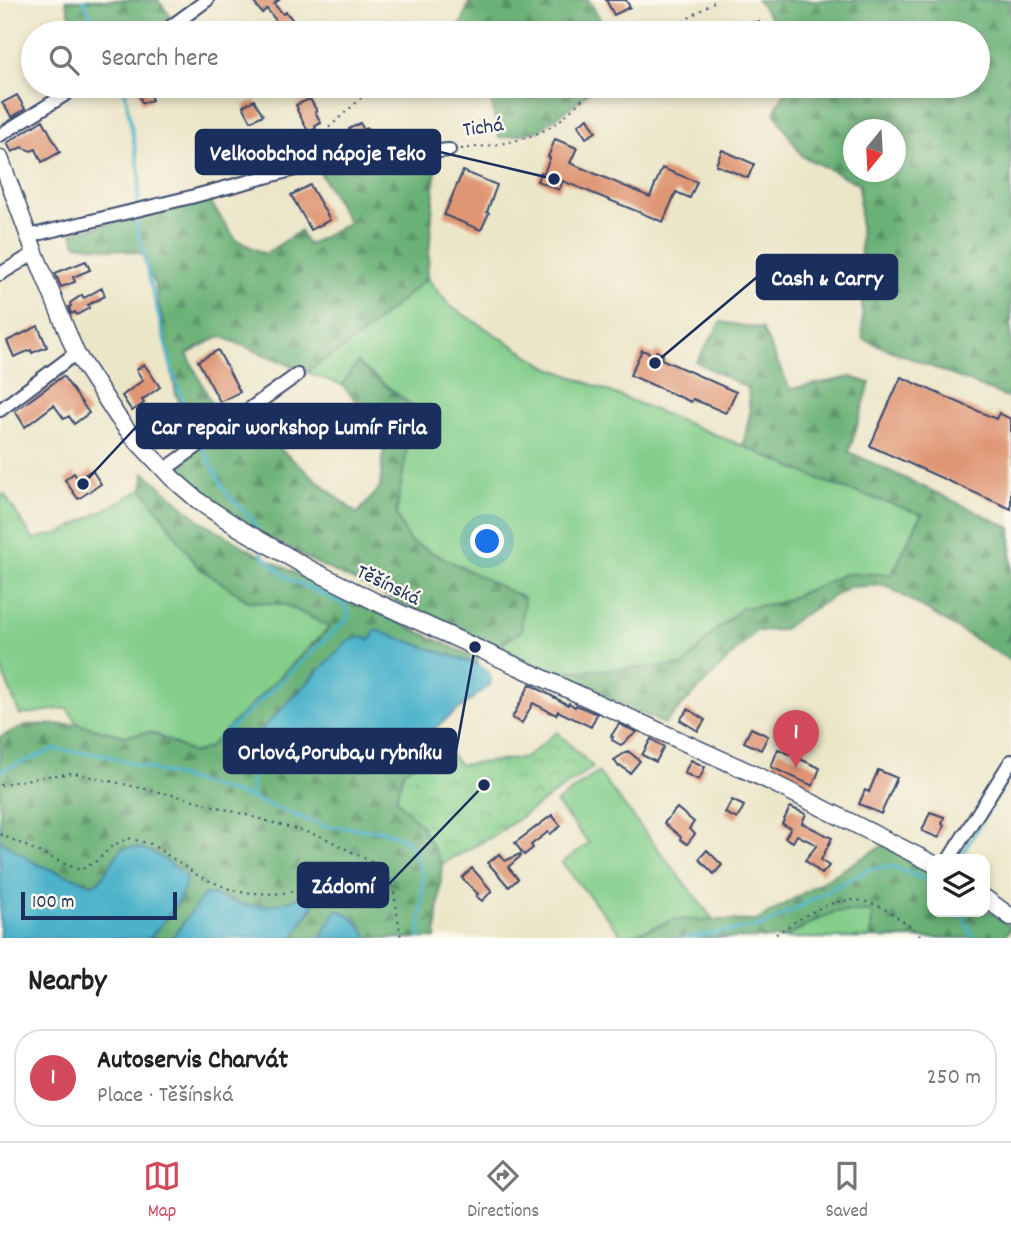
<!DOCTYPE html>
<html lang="en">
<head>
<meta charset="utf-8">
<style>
	:root { --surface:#fff; --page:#f6f6f6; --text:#222; --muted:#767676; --line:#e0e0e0; --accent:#d1495b }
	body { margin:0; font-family:Dekko,sans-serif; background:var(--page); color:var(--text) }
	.controls { position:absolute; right:21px; bottom:21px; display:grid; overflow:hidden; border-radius:14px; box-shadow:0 4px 10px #0003 }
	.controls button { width:63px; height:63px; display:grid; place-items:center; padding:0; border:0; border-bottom:2px solid var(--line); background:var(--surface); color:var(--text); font:35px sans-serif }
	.compass { position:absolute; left:843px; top:119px; width:63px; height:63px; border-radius:50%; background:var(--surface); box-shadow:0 4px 10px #0003; rotate:198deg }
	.scale { position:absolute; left:21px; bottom:18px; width:156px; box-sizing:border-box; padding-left:7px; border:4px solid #1b2f5e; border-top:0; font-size:19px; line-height:24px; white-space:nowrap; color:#1b2f5e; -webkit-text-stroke:5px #fbf7ec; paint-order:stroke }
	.you { position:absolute; left:488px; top:542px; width:24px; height:24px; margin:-18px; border:5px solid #fff; border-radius:50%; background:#1a73e8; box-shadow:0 0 0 10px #1a73e833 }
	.badge { display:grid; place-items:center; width:46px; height:46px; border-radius:50%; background:var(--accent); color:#fff; font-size:23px; font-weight:700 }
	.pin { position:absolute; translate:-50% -58px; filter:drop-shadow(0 2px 4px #0008) }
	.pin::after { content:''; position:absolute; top:37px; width:24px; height:21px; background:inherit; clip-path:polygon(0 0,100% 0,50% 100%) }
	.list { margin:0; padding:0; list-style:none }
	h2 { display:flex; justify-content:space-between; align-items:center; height:91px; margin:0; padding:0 28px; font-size:30px }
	h2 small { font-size:23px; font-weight:400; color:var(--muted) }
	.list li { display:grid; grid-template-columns:46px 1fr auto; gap:21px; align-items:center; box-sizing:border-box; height:98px; margin:0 14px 14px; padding:0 14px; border:2px solid var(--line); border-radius:28px }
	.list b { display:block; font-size:26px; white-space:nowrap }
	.list p { margin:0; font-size:23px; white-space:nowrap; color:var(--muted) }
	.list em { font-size:23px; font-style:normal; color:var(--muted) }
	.icon { flex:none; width:38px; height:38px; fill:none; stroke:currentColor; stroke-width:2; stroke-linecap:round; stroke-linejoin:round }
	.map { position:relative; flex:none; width:1011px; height:938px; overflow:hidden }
	.search { position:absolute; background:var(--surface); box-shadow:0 4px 10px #0003; left:21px; right:21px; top:21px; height:77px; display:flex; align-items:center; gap:18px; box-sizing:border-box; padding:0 24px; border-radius:38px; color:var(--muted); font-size:26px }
	.sheet { height:203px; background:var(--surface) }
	nav { display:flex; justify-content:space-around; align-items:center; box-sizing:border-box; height:98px; border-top:2px solid var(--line); background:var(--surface); font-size:19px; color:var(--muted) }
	nav a { display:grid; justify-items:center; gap:4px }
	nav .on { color:var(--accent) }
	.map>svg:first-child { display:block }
</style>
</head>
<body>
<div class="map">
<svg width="1011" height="938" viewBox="0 0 1011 938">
	<defs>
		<pattern id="forest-firs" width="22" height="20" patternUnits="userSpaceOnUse" patternTransform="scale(1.75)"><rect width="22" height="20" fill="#6ab177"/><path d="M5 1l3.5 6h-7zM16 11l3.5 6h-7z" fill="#569065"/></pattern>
		<pattern id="park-crowns" width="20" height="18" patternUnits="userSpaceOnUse" patternTransform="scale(1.75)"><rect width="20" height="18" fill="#83ce8b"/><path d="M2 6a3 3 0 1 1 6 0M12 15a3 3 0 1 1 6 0" fill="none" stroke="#6aa875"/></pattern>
	</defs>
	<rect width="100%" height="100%" fill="#fbf7ec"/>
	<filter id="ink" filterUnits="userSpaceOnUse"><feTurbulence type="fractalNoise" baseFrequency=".0143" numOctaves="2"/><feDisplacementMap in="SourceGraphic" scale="14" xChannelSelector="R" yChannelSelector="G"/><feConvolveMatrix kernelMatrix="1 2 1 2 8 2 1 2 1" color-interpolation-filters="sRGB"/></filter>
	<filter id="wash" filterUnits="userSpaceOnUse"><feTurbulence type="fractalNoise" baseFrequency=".00686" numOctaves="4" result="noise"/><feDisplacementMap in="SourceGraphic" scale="28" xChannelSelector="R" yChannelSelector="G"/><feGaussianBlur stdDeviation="1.57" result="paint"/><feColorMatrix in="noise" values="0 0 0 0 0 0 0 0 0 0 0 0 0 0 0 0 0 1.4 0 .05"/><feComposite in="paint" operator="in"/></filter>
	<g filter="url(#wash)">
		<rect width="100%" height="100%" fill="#ece6c9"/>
		<path fill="#83ce8b" stroke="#4f7e74" stroke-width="2" d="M427 278 450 306 546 366 743 446 833 485 922 513 892 574H845L779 603 742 609 713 633 684 666 553 672 496 648 521 631 523 598 409 541 396 514 414 407 357 363 342 385 306 372 358 338Z
			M143 489 199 567 248 601 286 605 331 626 208 748 193 753 151 732 124 736 78 724 67 708 20 715 0 666V497L4 494 33 539 61 533Z
			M598 772 714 921 676 919 624 938 562 863 589 843 556 803Z
			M833 912H872L871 938H783Z"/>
		<path fill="url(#forest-firs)" stroke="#42706a" stroke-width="2" fill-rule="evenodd" d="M66 0H158L171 17 146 33H84L69 13Z
			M470 0H589L608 33H446L461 25Z
			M757 0H1011V399L863 339 859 184 802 156 774 112 788 86H978V33H782ZM853 130H895V172H853Z
			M485 86H598L538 131 499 138 489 91Z
			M436 165 427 278 358 338 306 372 220 336 187 354 212 404 253 426 357 514 380 488 385 434 342 385 357 363 414 408 396 514 409 541 524 598 521 631 496 648 314 562 234 519 177 476 193 437 176 394 155 284 141 253 76 244 72 233 208 199 236 240 265 254 300 231 308 245 349 223 319 171Z
			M721 322 762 329 790 389 851 377 870 383 849 452 1011 528V661L885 585 849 587 797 619 782 630 756 631 664 724 553 672 684 666 713 633 742 608 779 603 845 574H892L922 514 833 485 743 446 750 413 748 388 696 362Z
			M144 472 197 518 248 549 318 585 478 659V665L375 630 372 640 295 741 362 743 386 749H407L413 745H443L404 771 396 799 420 824 442 864 436 938H369L359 923 325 930 320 938H293L311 910 319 895C303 898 268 908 253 906 237 904 222 896 205 894L172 938H150L172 909 107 870 98 882 92 884 82 881 37 864 0 840V737L26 725 78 724 124 736 151 732 193 753 208 748 330 627 286 605 248 601 198 567 143 489Z
			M884 845 932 873V912H985V908L1011 927 1004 938H871L872 912H834L783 938H626L676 919 756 921Z"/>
		<path fill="url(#park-crowns)" stroke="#4f7e74" stroke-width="2" d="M557 732 593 767 495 835 442 864 420 824 396 799 404 771 443 745 460 765 525 758Z"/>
		<path fill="#4bb2ca" stroke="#337094" stroke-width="2" d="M375 630 478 665C487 670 493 674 490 685L413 745 402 752 362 743 264 739 260 737V731L348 641 361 637 371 640Z
			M0 840 37 864 52 870 92 884 99 882 121 849C146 842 166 861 185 875 190 893 161 924 150 938H0Z
			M316 893 319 895 293 938H172L205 894C222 896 237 905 255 906 273 908 298 897 316 893Z
			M337 910C353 915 360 925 369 938H320Z"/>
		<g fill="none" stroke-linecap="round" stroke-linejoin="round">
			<path stroke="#4bb2ca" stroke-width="3.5" d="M84 0 93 23 102 33
				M124 86 140 176 136 224 171 366 191 428 198 440
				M202 447 227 494 253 520 256 530
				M0 771 55 749 104 755 251 798 324 826 385 831 407 841 415 852 423 878 420 938
				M251 798C255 770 241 767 221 752L218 740 346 620 349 614 343 604 289 579 263 556 261 548
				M957 859 961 856 1011 773
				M960 912 974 938
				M685 938 763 926 869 869 891 866 932 882"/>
		</g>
		<g id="blocks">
			<path fill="#df9674" d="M252 0H279L274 4 283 14 286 12 292 19 281 27 267 9 262 13Z
				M606 0H626L630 7 614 15Z
				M754 22 756 23 759 22 765 33H731Z
				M139 86H147L152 100 142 103 138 90 140 89Z
				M17 95 25 109 12 117 2 103Z
				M310 99 317 111 315 112 321 123 315 126 316 128 309 133 297 110 298 109 296 105Z
				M254 100 263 115 251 121 243 106Z
				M588 118 596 132 586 138 578 125Z
				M43 120 60 152 42 162 36 149 31 151 22 147 12 152 7 143Z
				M360 123 364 130 367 128 371 135 362 140 359 134 353 137 349 129Z
				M555 139 577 148 570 163 650 197 662 168 697 182 690 198 676 192 663 222 563 181 559 190 537 181 541 172 544 173 550 158 548 157Z
				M722 150 754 164 748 178 716 165Z
				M463 171 497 185 487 212 489 213 481 230 444 215Z
				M310 185 330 220 311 230 291 195Z
				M86 261 90 270 73 277 75 282 61 287 55 273Z
				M102 288 105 296 88 305 89 308 77 315 75 312 71 314 69 307 71 306 70 303 82 295 84 298Z
				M38 326 47 347 32 353 31 350 14 357 7 341Z
				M218 350 240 392 220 402 198 361Z
				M642 350 654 355 656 351 663 354 661 359 736 392 726 413 693 399 691 402 630 375Z
				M144 364 160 387 142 400 144 403 132 411 122 396 143 380 136 370Z
				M63 376 89 413 74 424 69 416 64 419 54 405 25 427 15 411Z
				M901 377 996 419 999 413 1011 419V509L870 446Z
				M92 470 101 484 78 499 65 480 74 473 78 479Z
				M530 684 568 705 569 703 575 707 576 705 597 714 591 727 558 711 556 715 533 703 522 723 512 718Z
				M688 709 705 720 698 731 680 720Z
				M619 724 637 732 621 745 612 740 613 737 611 736Z
				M751 728 768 736 761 750 744 742Z
				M651 739 664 747 656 762 642 755Z
				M778 749 820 768 813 786 771 767Z
				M628 751 640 761 630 773 621 766 619 767 614 760Z
				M691 760 705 767 699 780 684 773Z
				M878 770 897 778 881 814 859 804 865 790 869 792Z
				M732 800 744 806 737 819 725 813Z
				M790 807 806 814 802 823 832 838 821 860 829 866 822 874 805 860 817 845 797 835 793 842 785 838 791 828 782 824Z
				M677 808 694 822 689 829 695 834 687 844 680 839 681 837 664 823Z
				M930 812 944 817 942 824 944 825 939 838 922 831Z
				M552 815 561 826 550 834 548 832 531 845 533 848 524 855 515 843Z
				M707 850 722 865 714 874 699 859Z
				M499 854 505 861 520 854 521 856 508 867 518 879 509 887 488 863Z
				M472 868 492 891 482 901 476 896 478 894 462 878Z"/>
		</g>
	</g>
	<g filter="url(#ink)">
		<use href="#blocks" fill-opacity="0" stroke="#3a4a6e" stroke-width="2"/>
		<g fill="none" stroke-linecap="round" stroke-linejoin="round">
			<g stroke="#3a4a6e" stroke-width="16">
				<path id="minor" d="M162 33 207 0
					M0 135 79 86
					M29 236 191 197 321 162 449 150
					M0 274 35 253
					M0 410 76 353
					M164 470 297 375
					M949 859 1011 761"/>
			</g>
			<g stroke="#3a4a6e" stroke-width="19">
				<path id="major" d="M0 158 35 253 76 353 117 416 132 436 172 478 201 503 239 528 310 569 376 602 769 781 932 863
					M985 898 1011 917"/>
			</g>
			<path stroke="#3a4a6e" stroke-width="2" stroke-dasharray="2 5" stroke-linecap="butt" d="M665 33 717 0
				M461 149C492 145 524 143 552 126 569 115 581 98 598 86
				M310 153 308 147 374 86
				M0 785 40 777 74 773 190 799 323 837 385 869 393 886 401 938
				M0 834 69 866 81 870 98 860 112 846 128 838 151 844 200 877 237 892 275 894 387 877
				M770 938C814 910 848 881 897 917 906 924 916 929 922 938"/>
			<use href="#minor" stroke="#fff" stroke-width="12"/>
			<use href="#major" stroke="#fff" stroke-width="16"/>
		</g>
	</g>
	<g text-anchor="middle" stroke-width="5" stroke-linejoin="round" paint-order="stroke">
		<g font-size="21" fill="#1b2f5e" stroke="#fbf7ec">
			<text transform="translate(483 126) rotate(-8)" y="7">Tichá</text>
			<text transform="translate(389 584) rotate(26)" y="7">Těšínská</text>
		</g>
	</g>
	<path fill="none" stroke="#1b2f5e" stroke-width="2.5" d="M554 179L440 152M655 363L757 277M83 484L137 426M475 647L456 751M484 785L388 885"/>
	<g fill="#1b2f5e" stroke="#fbf7ec" stroke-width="2.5">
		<circle cx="554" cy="179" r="7"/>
		<circle cx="655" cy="363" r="7"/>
		<circle cx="83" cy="484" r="7"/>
		<circle cx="475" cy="647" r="7"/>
		<circle cx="484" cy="785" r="7"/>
	</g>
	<g fill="#1b2f5e" stroke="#1b2f5e" stroke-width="2.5">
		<rect x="196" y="130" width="244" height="44" rx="7"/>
		<rect x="757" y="255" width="140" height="44" rx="7"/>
		<rect x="137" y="404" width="303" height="44" rx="7"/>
		<rect x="224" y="729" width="232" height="44" rx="7"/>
		<rect x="298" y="863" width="90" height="44" rx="7"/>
	</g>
	<g font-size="23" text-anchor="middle" font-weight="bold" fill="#fff">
		<text x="318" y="160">Velkoobchod nápoje Teko</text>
		<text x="827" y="285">Cash &amp; Carry</text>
		<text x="289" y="434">Car repair workshop Lumír Firla</text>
		<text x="340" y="759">Orlová,Poruba,u rybníku</text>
		<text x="343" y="893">Zádomí</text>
	</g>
</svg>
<div class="controls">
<button><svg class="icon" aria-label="layers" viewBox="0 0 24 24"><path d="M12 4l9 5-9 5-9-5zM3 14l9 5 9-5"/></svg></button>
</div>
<svg class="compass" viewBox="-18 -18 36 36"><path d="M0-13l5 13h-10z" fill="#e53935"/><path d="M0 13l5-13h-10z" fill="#767676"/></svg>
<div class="scale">100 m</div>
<div class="you"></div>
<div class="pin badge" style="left:796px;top:768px">1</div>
<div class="search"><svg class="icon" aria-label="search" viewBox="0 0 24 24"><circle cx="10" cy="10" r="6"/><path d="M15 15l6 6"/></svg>Search here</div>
</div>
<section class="sheet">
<h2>Nearby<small></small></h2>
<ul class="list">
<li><span class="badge">1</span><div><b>Autoservis Charvát</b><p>Place · Těšínská</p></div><em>250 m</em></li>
</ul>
</section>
<nav>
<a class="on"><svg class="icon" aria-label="map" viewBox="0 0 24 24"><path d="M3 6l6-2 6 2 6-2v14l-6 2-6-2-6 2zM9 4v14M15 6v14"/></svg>Map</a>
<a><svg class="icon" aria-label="directions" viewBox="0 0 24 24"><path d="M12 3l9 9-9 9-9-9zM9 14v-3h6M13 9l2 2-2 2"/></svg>Directions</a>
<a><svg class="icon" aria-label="saved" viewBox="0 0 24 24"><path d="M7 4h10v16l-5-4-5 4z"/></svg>Saved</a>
</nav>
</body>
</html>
